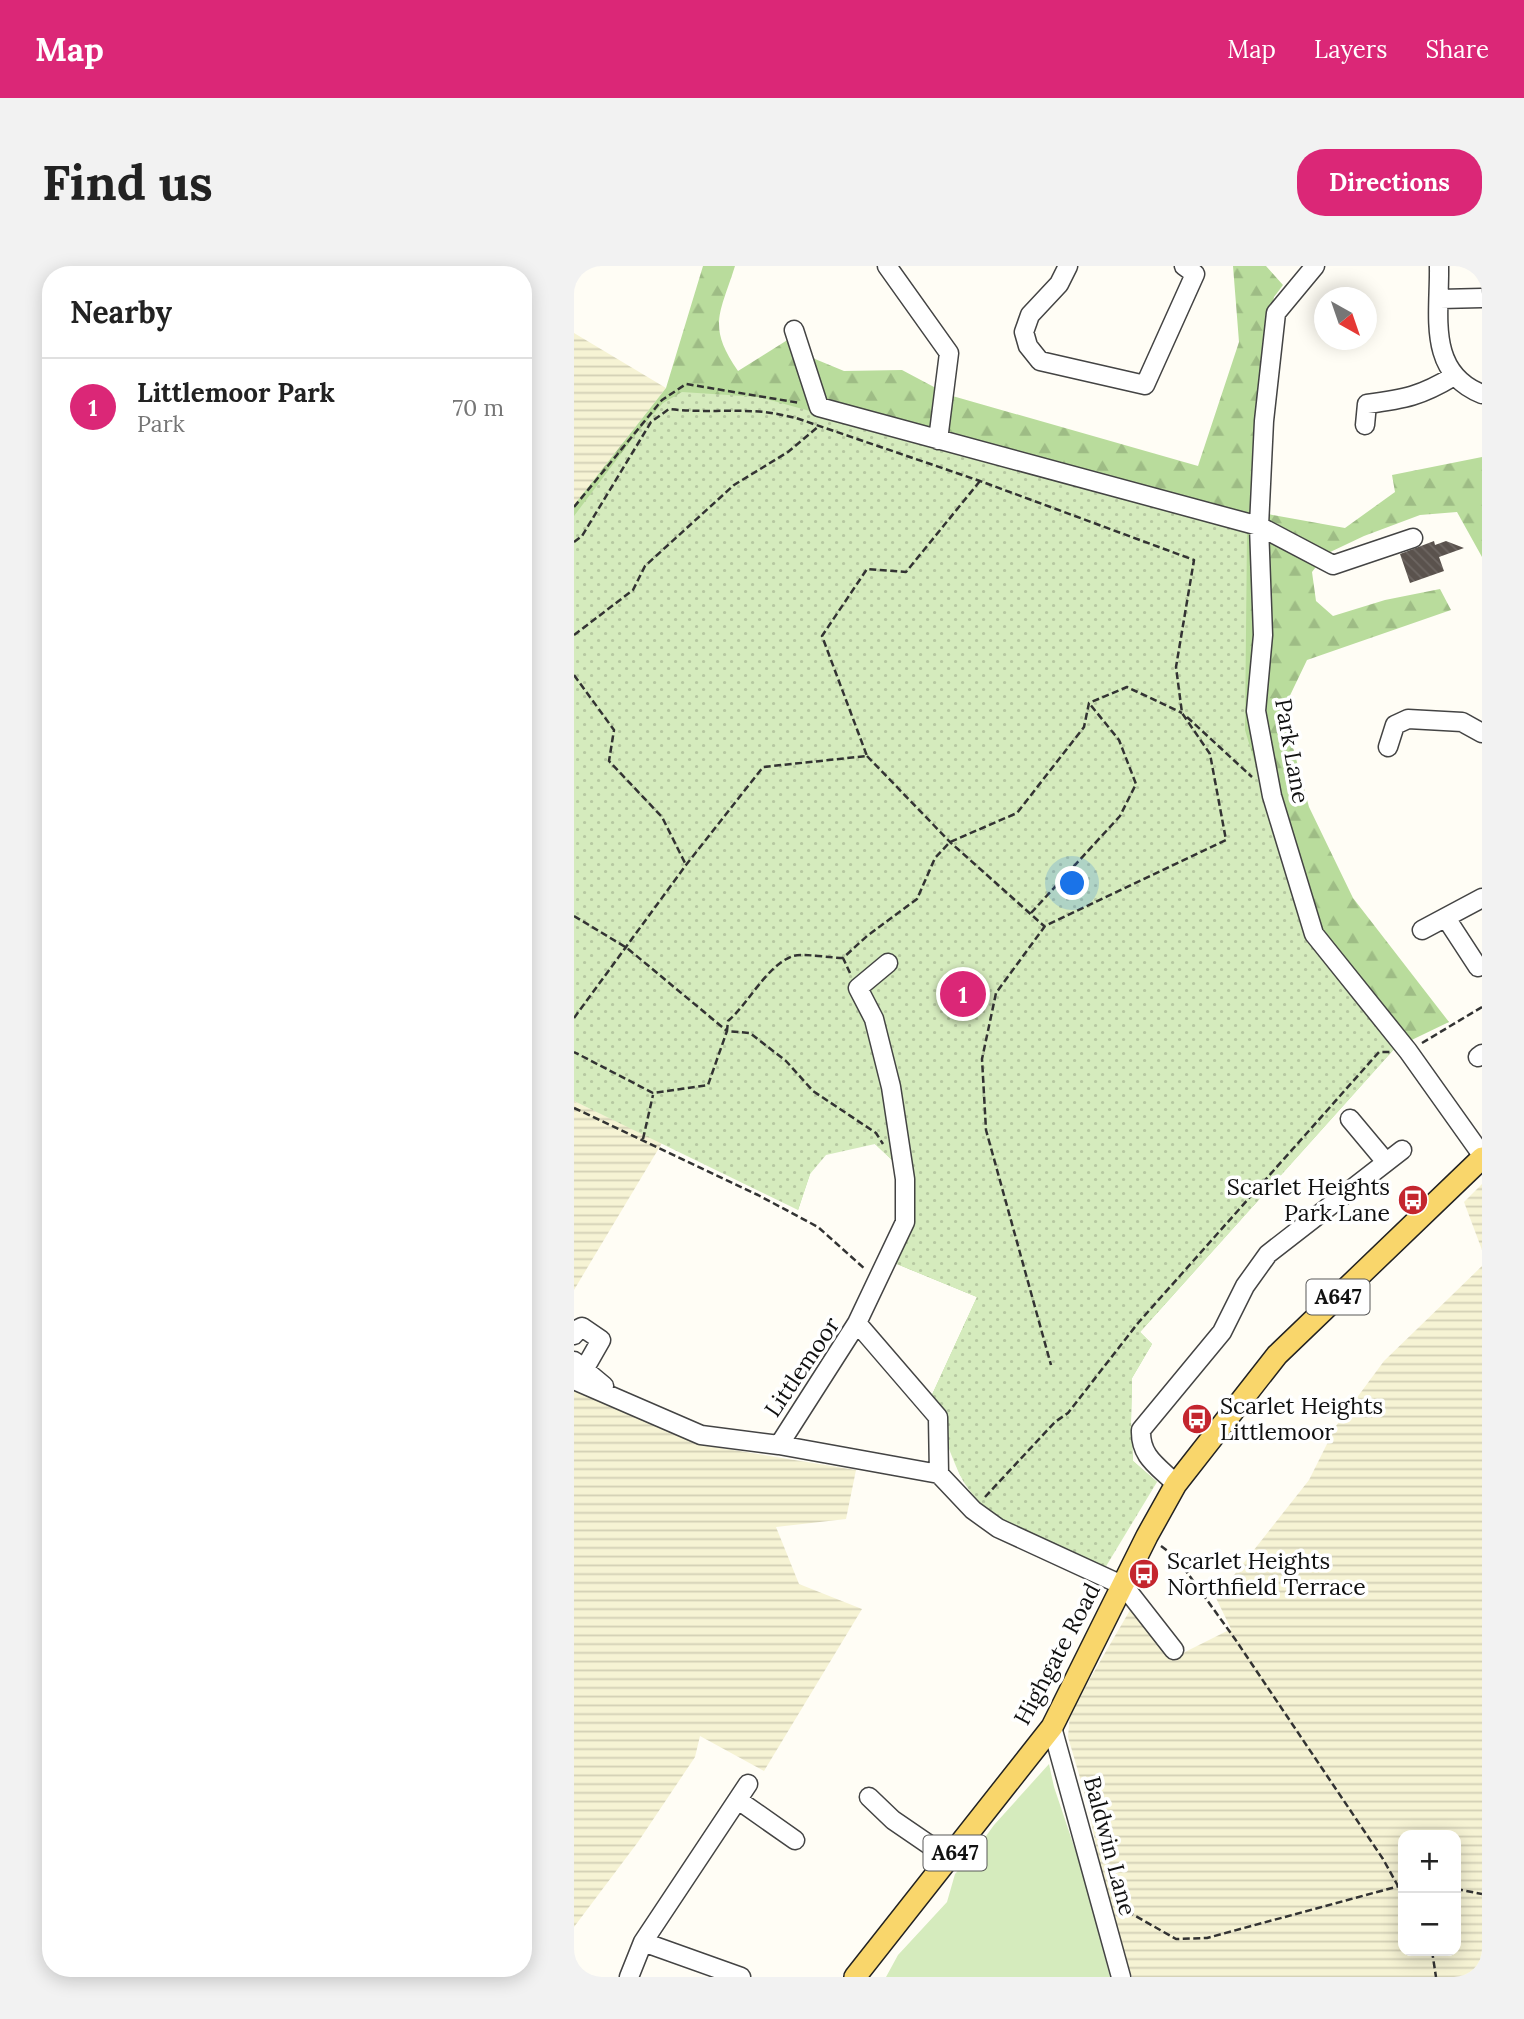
<!DOCTYPE html>
<html lang="en">
<head>
<meta charset="utf-8">
<style>
	:root { --surface:#fff; --page:#f2f2f2; --text:#222; --muted:#767676; --line:#e0e0e0; --accent:#db2777 }
	body { margin:0; font-family:Lora,serif; background:var(--page); color:var(--text) }
	.controls { position:absolute; right:21px; bottom:21px; display:grid; overflow:hidden; border-radius:14px; box-shadow:0 4px 18px #0003 }
	.controls button { width:63px; height:63px; display:grid; place-items:center; padding:0; border:0; border-bottom:2px solid var(--line); background:var(--surface); color:var(--text); font:35px sans-serif }
	.compass { position:absolute; left:740px; top:21px; width:63px; height:63px; border-radius:50%; background:var(--surface); box-shadow:0 4px 18px #0003; rotate:140deg }
	.you { position:absolute; left:499px; top:618px; width:24px; height:24px; margin:-18px; border:5px solid #fff; border-radius:50%; background:#1a73e8; box-shadow:0 0 0 10px #1a73e833 }
	.badge { display:grid; place-items:center; width:46px; height:46px; border-radius:50%; background:var(--accent); color:#fff; font-size:23px; font-weight:700 }
	.pin { position:absolute; translate:-50% -50%; border:4px solid #fff; box-shadow:0 2px 7px #0006 }
	.list { margin:0; padding:0; list-style:none }
	h2 { display:flex; justify-content:space-between; align-items:center; height:91px; margin:0; padding:0 28px; font-size:30px }
	h2 small { font-size:23px; font-weight:400; color:var(--muted) }
	.list li { display:grid; grid-template-columns:46px 1fr auto; gap:21px; align-items:center; box-sizing:border-box; height:98px; padding:0 28px; border-top:2px solid var(--line) }
	.list b { display:block; font-size:26px; white-space:nowrap }
	.list p { margin:0; font-size:23px; white-space:nowrap; color:var(--muted) }
	.list em { font-size:23px; font-style:normal; color:var(--muted) }
	.map { position:relative; flex:none; width:908px; height:1711px; overflow:hidden; border-radius:28px }
	header { display:flex; align-items:center; gap:42px; box-sizing:border-box; height:98px; padding:0 35px; background:var(--accent); color:#fff }
	header strong { font-size:33px }
	nav { display:flex; gap:38px; margin-inline-start:auto; font-size:24px }
	.intro { display:flex; align-items:center; justify-content:space-between; box-sizing:border-box; height:168px; padding:0 42px }
	h1 { margin:0; font-size:49px }
	.button { padding:18px 32px; border-radius:28px; background:var(--accent); color:#fff; font-size:24px; font-weight:700 }
	main { display:flex; gap:42px; padding:0 42px }
	aside { flex:1; background:var(--surface); border-radius:28px; box-shadow:0 4px 18px #0003 }
	.map>svg:first-child { display:block }
</style>
</head>
<body>
<header>
<strong>Map</strong>
<nav><a>Map</a><a>Layers</a><a>Share</a></nav>
</header>
<div class="intro"><h1>Find us</h1><a class="button">Directions</a></div>
<main>
<aside>
<h2>Nearby<small></small></h2>
<ul class="list">
<li><span class="badge">1</span><div><b>Littlemoor Park</b><p>Park</p></div><em>70 m</em></li>
</ul>
</aside>
<div class="map">
<svg width="908" height="1711" viewBox="0 0 908 1711">
	<defs>
		<pattern id="farmland-rules" width="6" height="5" patternUnits="userSpaceOnUse" patternTransform="scale(1.75)"><rect width="6" height="5" fill="#f6f3d4"/><path d="M0 2.5h6" fill="none" stroke="#d2cfb5"/></pattern>
		<pattern id="forest-firs" width="22" height="20" patternUnits="userSpaceOnUse" patternTransform="scale(1.75)"><rect width="22" height="20" fill="#b9dc9c"/><path d="M5 1l3.5 6h-7zM16 11l3.5 6h-7z" fill="#9ebc85"/></pattern>
		<pattern id="park-dots" width="8" height="8" patternUnits="userSpaceOnUse" patternTransform="scale(1.75)"><rect width="8" height="8" fill="#d5ebbd"/><path d="M2 2h.1M6 6h.1" fill="none" stroke="#b6c8a1" stroke-width="1.8" stroke-linecap="round"/></pattern>
		<pattern id="building-back-hatch" width="6" height="6" patternUnits="userSpaceOnUse" patternTransform="scale(1.75)"><rect width="6" height="6" fill="#5a524d"/><path d="M-1 5l2 2M0 0l6 6M5-1l2 2" fill="none" stroke="#6d6662"/></pattern>
	</defs>
	<rect width="100%" height="100%" fill="#fffdf5"/>
	<path fill="url(#farmland-rules)" fill-rule="evenodd" d="M0 67 92 122 0 239Z
		M0 835 88 877 0 1024Z
		M908 918V984L890 936Z
		M908 1000V1711H558L531 1628 514 1539 494 1471 496 1447 559 1339 599 1392 657 1363 642 1332 735 1214 762 1160 810 1095ZM829 1569H882V1685H829Z
		M0 1113 129 1179 282 1204 272 1253 202 1261 225 1318 288 1343 190 1505 126 1470 121 1491 64 1576 0 1661Z"/>
	<path fill="#d5ebbd" d="M475 1498 480 1521 509 1607 536 1711H312L324 1689 373 1636 381 1608 402 1584 420 1559Z"/>
	<path fill="url(#forest-firs)" d="M129 0H161C146 48 133 60 164 105L215 73 241 93 270 105 328 104 375 129 624 200 665 76 659 0H692L709 19 700 31 692 76 677 245 771 262 821 226 818 209 908 191V291L883 246 846 249 790 270 752 288 738 306 742 335 759 350 811 334 866 323 877 344 733 394 709 444 735 541 779 632 875 756 821 782 566 1066 578 1078 558 1112 557 1156 559 1195 583 1216 410 1241 386 1209 357 1131 403 1031 318 996 334 909 301 878 264 824 224 944 0 357V239L92 122Z"/>
	<path fill="url(#park-dots)" d="M108 126 185 131 673 266 671 464 734 675 821 782 566 1066 578 1078 558 1112 557 1156 559 1195 583 1216 531 1302C481 1279 410 1261 385 1207 374 1183 366 1156 357 1131L403 1031 318 996 334 909 301 878 252 889 236 908 224 944 0 835V250L65 164 89 137Z"/>
	<path fill="url(#building-back-hatch)" d="M860 275 861 279 872 275 890 282 865 291 870 305 836 317 826 288Z"/>
	<g fill="none" stroke-linecap="round" stroke-linejoin="round">
		<g stroke="#444" stroke-width="21">
			<path id="minor" d="M313 0 375 87 364 174
				M494 0 485 18 456 49 450 66 454 80 466 95 571 119 621 8 610 0
				M741 0 702 47 690 155 685 260 689 369 682 445 698 530 740 668 834 785 908 889
				M865 0C866 48 852 106 908 128
				M866 33 908 32
				M220 64 245 141 685 260 759 299 839 272
				M791 159 793 138C831 133 847 130 880 110
				M814 481 821 459 834 453 888 456 908 467
				M872 652 904 701
				M848 664 908 632
				M904 791 908 788
				M776 853 812 896
				M283 1057 331 956V913L317 821 300 753 284 722 314 697
				M0 1069 4 1063 8 1061 27 1074 11 1102
				M0 1095 30 1120
				M0 1114 127 1169 205 1179 365 1208
				M205 1179 283 1057 364 1151 365 1208 399 1244 424 1262 550 1320 600 1384
				M602 1218C584 1200 566 1191 567 1164L648 1066 671 1020 694 988 828 884
				M478 1461 547 1711
				M295 1531 319 1554 376 1593
				M164 1534 221 1574
				M69 1676 167 1711
				M55 1711 69 1676 174 1518"/>
		</g>
		<g stroke="#222" stroke-width="24">
			<path id="major" d="M281 1711 478 1461 573 1270 602 1218 703 1089 908 892"/>
		</g>
		<path stroke="#333" stroke-width="2.5" stroke-dasharray="7 3.5" stroke-linecap="butt" d="M0 241 88 134 112 118 226 137
			M0 276 8 270 77 156 95 143C127 147 158 143 190 146 201 147 212 150 222 152L406 215 620 294 602 401 608 447 636 488 652 574 471 660 422 727 408 793 412 864 477 1099
			M0 369 59 324 71 300 160 219 214 186 245 160
			M0 409 40 464 35 495 88 551 112 599
			M613 451 678 511
			M293 490 376 576 470 660
			M457 647 546 550 562 518 545 474 515 437
			M0 650 53 682 153 765 134 819 79 827 0 786
			M269 692C257 692 230 687 219 690 193 699 175 737 154 755L153 765 176 767 212 795 239 825 302 867 309 878
			M276 707 269 692 293 670 343 633 361 592 376 576 443 547 510 461 515 437 553 421 608 447
			M0 752 112 599 189 501 293 490 248 370 293 303 332 306 406 215
			M848 777 908 741
			M0 842 184 929 244 961 292 1004
			M69 873 79 829
			M411 1231 481 1156 494 1147 564 1057 805 786H816
			M587 1280 602 1291 661 1373 809 1593 829 1629
			M882 1623 908 1628
			M544 1640 602 1673 633 1672 829 1619
			M858 1685 862 1711"/>
		<use href="#minor" stroke="#fff" stroke-width="18"/>
		<use href="#major" stroke="#f9d66b" stroke-width="21"/>
	</g>
	<defs>
		<g id="bus-disc" transform="scale(1.575)"><circle r="9.5" fill="#c4262e" stroke="#fff"/><path d="M-5-6H5V4H4V6H2V4H-2V6H-4V4H-5ZM-3.5-4V0h7V-4ZM-3.5 1.2v1.5H-2V1.2ZM2 1.2v1.5H3.5V1.2Z" fill="#fff"/></g>
	</defs>
	<g fill-rule="evenodd">
		<use href="#bus-disc" x="839" y="934"/>
		<use href="#bus-disc" x="623" y="1153"/>
		<use href="#bus-disc" x="570" y="1308"/>
	</g>
	<g text-anchor="middle" stroke-width="7" stroke-linejoin="round" paint-order="stroke">
		<g fill="#fff" stroke="#585858" stroke-width="2">
			<rect x="732.5" y="1013.5" width="63" height="35" rx="5"/>
			<rect x="349.5" y="1569.5" width="63" height="35" rx="5"/>
		</g>
		<g font-size="21" font-weight="bold" fill="#111">
			<text x="764" y="1038">A647</text>
			<text x="381" y="1594">A647</text>
		</g>
		<g font-size="23" fill="#111" stroke="#fff">
			<text transform="translate(718 485) rotate(80)" y="8">Park Lane</text>
			<text transform="translate(228 1101) rotate(-56)" y="8">Littlemoor</text>
			<text transform="translate(483 1388) rotate(-62)" y="8">Highgate Road</text>
			<text transform="translate(536 1580) rotate(75)" y="8">Baldwin Lane</text>
		</g>
		<g font-size="23" fill="#111" stroke="#fff" text-anchor="start">
			<text x="816" y="929" text-anchor="end">Scarlet Heights<tspan x="816" dy="26">Park Lane</tspan></text>
			<text x="646" y="1148">Scarlet Heights<tspan x="646" dy="26">Littlemoor</tspan></text>
			<text x="593" y="1303">Scarlet Heights<tspan x="593" dy="26">Northfield Terrace</tspan></text>
		</g>
	</g>
</svg>
<div class="controls">
<button>+</button>
<button>−</button>
</div>
<svg class="compass" viewBox="-18 -18 36 36"><path d="M0-13l5 13h-10z" fill="#e53935"/><path d="M0 13l5-13h-10z" fill="#767676"/></svg>
<div class="you"></div>
<div class="pin badge" style="left:389px;top:728px">1</div>
</div>
</main>
</body>
</html>
